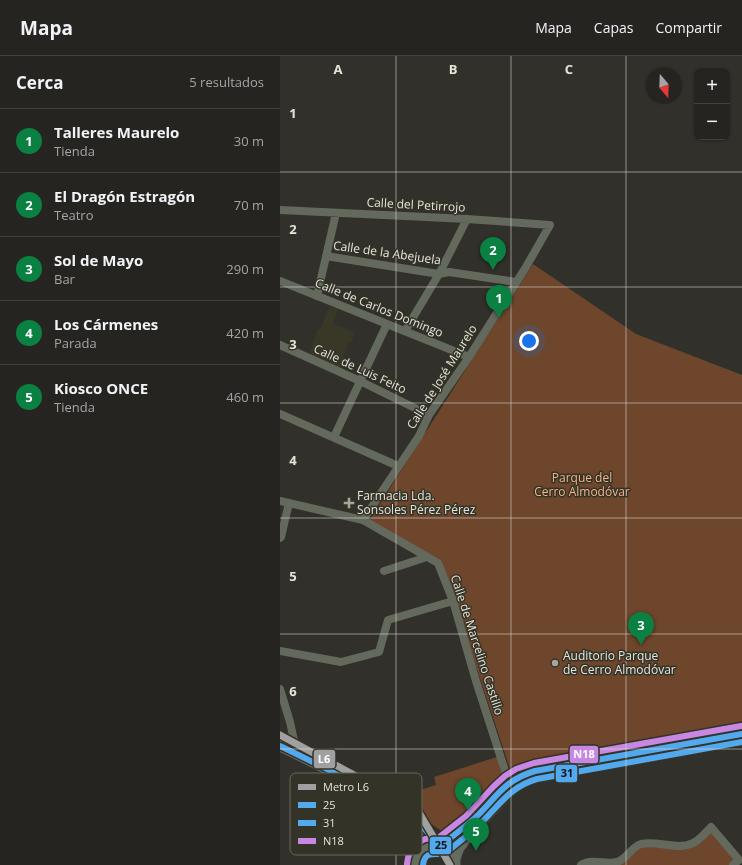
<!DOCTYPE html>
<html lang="es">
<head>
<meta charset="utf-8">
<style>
	:root { --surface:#252420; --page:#31302d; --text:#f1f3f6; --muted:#a3a4a5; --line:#42413e; --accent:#0b8043 }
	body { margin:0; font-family:"Open Sans",sans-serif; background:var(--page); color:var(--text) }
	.controls { position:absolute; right:12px; top:12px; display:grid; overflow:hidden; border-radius:8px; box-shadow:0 1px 3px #0004 }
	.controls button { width:36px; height:36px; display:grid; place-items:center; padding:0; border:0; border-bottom:1px solid var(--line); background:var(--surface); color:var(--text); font:20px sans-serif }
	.compass { position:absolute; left:366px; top:12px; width:36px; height:36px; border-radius:50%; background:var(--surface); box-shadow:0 1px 3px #0004; rotate:161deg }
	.you { position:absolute; left:249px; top:285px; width:14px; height:14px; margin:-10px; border:3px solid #fff; border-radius:50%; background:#1a73e8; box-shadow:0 0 0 6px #1a73e833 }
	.badge { display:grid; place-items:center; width:26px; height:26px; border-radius:50%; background:var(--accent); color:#fff; font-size:13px; font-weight:700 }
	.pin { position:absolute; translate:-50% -33px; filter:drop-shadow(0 1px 2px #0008) }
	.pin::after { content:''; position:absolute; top:21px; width:14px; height:12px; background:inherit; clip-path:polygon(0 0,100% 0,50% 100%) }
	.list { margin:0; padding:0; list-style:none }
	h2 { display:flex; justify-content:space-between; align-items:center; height:52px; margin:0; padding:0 16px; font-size:17px }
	h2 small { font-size:13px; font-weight:400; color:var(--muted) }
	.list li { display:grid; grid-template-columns:26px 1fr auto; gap:12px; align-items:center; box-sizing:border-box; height:64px; padding:0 16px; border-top:1px solid var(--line) }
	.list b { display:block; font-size:15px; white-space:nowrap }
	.list p { margin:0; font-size:13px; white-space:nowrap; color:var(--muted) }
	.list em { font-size:13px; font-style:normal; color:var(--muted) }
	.map { position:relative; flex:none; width:462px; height:809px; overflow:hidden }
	header { display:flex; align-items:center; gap:24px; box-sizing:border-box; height:56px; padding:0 20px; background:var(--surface); border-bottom:1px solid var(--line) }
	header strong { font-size:19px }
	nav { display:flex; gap:22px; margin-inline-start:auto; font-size:14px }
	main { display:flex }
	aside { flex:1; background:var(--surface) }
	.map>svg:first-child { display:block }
</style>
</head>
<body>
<header>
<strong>Mapa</strong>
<nav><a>Mapa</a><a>Capas</a><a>Compartir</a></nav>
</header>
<main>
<aside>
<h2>Cerca<small>5 resultados</small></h2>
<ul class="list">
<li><span class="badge">1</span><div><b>Talleres Maurelo</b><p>Tienda</p></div><em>30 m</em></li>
<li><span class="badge">2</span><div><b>El Dragón Estragón</b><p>Teatro</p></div><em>70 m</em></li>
<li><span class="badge">3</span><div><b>Sol de Mayo</b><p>Bar</p></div><em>290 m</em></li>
<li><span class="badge">4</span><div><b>Los Cármenes</b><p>Parada</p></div><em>420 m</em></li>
<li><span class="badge">5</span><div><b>Kiosco ONCE</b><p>Tienda</p></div><em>460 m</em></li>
</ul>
</aside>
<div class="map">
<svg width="462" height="809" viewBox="0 0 462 809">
	<rect width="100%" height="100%" fill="#31302a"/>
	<path fill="#393827" d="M49 251 58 254 53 267 60 271 61 270 67 273V274L75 276 71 287 69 286 60 312 29 298 38 273 40 274Z"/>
	<path fill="#6e462b" d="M253 208 356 278 462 319V673L231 716 161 504 89 465Z
		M220 700 229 726 193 754 182 769 172 774H160L114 742 156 729 154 721Z
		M431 771 459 804 453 809H301L338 806 359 789 405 790Z"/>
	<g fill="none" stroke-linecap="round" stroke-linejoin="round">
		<path stroke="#64695e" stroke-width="8" d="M0 154 187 163 270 169 246 211 189 301 149 359 139 380 83 464
			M46 200 159 218 169 216 236 226
			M0 225 189 301
			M37 240 56 157
			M125 275 159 218 187 163
			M0 289 80 325 149 359
			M0 358 118 410
			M54 381 107 268
			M0 445 83 464 158 507 173 545 196 625 229 727
			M0 482 1 481 9 447
			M104 515 147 501
			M0 595 61 606 99 596 108 564 173 545
			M0 633 10 666 17 698
			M161 790C172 780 185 772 195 762 207 751 221 731 235 723 241 719 248 717 255 715L462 678
			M176 805 180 793 190 780 232 735 248 725 258 722 462 686
			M301 809C303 808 306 806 309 806 318 805 328 808 337 806 347 803 351 791 361 788 378 784 397 795 413 787 420 784 426 776 431 771L459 804 453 809"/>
		<path stroke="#666c5f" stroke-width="11" d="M0 690 84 731 130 758 161 790
			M105 747 126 774 130 783 135 805
			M135 809C135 783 176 783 175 809"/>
		<g stroke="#343327" stroke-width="9">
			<path id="bus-1" d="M0 690 84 731 130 758 161 790C172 780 184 772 195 762 216 742 224 724 255 715L462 678"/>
		</g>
		<g stroke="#343327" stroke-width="9">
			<path id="bus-2" d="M143 809C145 793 156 800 166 797 177 787 189 779 199 769 219 750 229 731 257 723L462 686"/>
		</g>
		<g stroke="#343327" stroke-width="9">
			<path id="bus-3" d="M127 808 128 802 130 796 134 790 138 787 145 783 158 782 186 760 214 730 225 720 236 713 254 707 461 670"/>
		</g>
		<use href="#bus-1" stroke="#53a9ee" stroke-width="6"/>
		<use href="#bus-2" stroke="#53a9ee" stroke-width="6"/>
		<use href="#bus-3" stroke="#c787e3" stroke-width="6"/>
		<g stroke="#343327" stroke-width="10">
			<path id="metro-1" d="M0 679 137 753 170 809"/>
		</g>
		<use href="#metro-1" stroke="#a0a0a0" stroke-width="7"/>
	</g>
	<path fill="none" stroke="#e4e4dc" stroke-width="1" stroke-opacity="0.55" d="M116 0V809M231 0V809M346 0V809M0 116H462M0 231H462M0 347H462M0 462H462M0 578H462M0 693H462"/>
	<g fill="#a5a59e" stroke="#343327" stroke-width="1.5">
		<path d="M67 441h4v4h4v4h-4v4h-4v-4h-4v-4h4z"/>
		<circle cx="275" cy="607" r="4"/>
	</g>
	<g text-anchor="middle" stroke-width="3" stroke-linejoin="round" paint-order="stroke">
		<g font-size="12" fill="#e4e4dc" stroke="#343327">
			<text transform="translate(136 149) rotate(3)" y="4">Calle del Petirrojo</text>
			<text transform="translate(107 197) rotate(8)" y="4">Calle de la Abejuela</text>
			<text transform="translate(99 252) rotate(22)" y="4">Calle de Carlos Domingo</text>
			<text transform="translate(80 313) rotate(25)" y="4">Calle de Luis Feito</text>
			<text transform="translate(162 321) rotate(-58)" y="4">Calle de José Maurelo</text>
			<text transform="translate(197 589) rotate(72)" y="4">Calle de Marcelino Castillo</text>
		</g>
		<g font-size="12" fill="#f4b38b" stroke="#343327">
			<text x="302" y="426">Parque del<tspan x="302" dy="14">Cerro Almodóvar</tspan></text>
		</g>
		<g font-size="12" fill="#e4e4dc" stroke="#343327" text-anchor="start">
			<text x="77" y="444">Farmacia Lda.<tspan x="77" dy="14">Sonsoles Pérez Pérez</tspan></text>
			<text x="283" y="604">Auditorio Parque<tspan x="283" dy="14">de Cerro Almodóvar</tspan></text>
		</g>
	</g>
	<rect x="10" y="717" width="132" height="82" rx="6" fill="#343327" stroke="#69685d" stroke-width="1"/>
	<rect x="18" y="728" width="18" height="6" fill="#a0a0a0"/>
	<rect x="18" y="746" width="18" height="6" fill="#53a9ee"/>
	<rect x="18" y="764" width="18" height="6" fill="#53a9ee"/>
	<rect x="18" y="782" width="18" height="6" fill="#c787e3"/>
	<g font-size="11" fill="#e4e4dc">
		<text x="43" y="735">Metro L6</text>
		<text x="43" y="753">25</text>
		<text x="43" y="771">31</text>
		<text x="43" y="789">N18</text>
	</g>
	<g font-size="13" text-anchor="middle" font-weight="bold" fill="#e4e4dc" stroke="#343327" stroke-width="3" stroke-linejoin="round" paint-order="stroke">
		<text x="58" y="18">A</text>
		<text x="173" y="18">B</text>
		<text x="289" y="18">C</text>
		<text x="13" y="62">1</text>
		<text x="13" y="178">2</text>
		<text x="13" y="293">3</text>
		<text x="13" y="409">4</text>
		<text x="13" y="525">5</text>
		<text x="13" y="640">6</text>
	</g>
	<g stroke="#343327" stroke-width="1.5">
		<rect x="289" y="689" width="30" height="19" rx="4" fill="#c787e3"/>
		<rect x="33" y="693" width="23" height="20" rx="4" fill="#a0a0a0"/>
		<rect x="275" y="708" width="23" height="19" rx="4" fill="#53a9ee"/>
		<rect x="149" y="780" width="23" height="19" rx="4" fill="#53a9ee"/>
	</g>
	<g font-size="11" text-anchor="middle" font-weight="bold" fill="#fff">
		<text x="304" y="702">N18</text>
		<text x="44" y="707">L6</text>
	</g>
	<g font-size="11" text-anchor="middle" font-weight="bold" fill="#111">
		<text x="287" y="721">31</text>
		<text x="161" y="793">25</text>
	</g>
</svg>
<div class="controls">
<button>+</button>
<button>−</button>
</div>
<svg class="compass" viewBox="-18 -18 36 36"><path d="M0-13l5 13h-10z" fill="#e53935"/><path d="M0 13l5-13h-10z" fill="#a3a4a5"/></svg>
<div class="you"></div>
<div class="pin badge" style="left:219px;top:262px">1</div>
<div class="pin badge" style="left:213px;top:214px">2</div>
<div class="pin badge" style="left:361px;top:589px">3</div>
<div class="pin badge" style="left:188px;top:755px">4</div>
<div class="pin badge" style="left:196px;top:795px">5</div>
</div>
</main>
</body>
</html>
